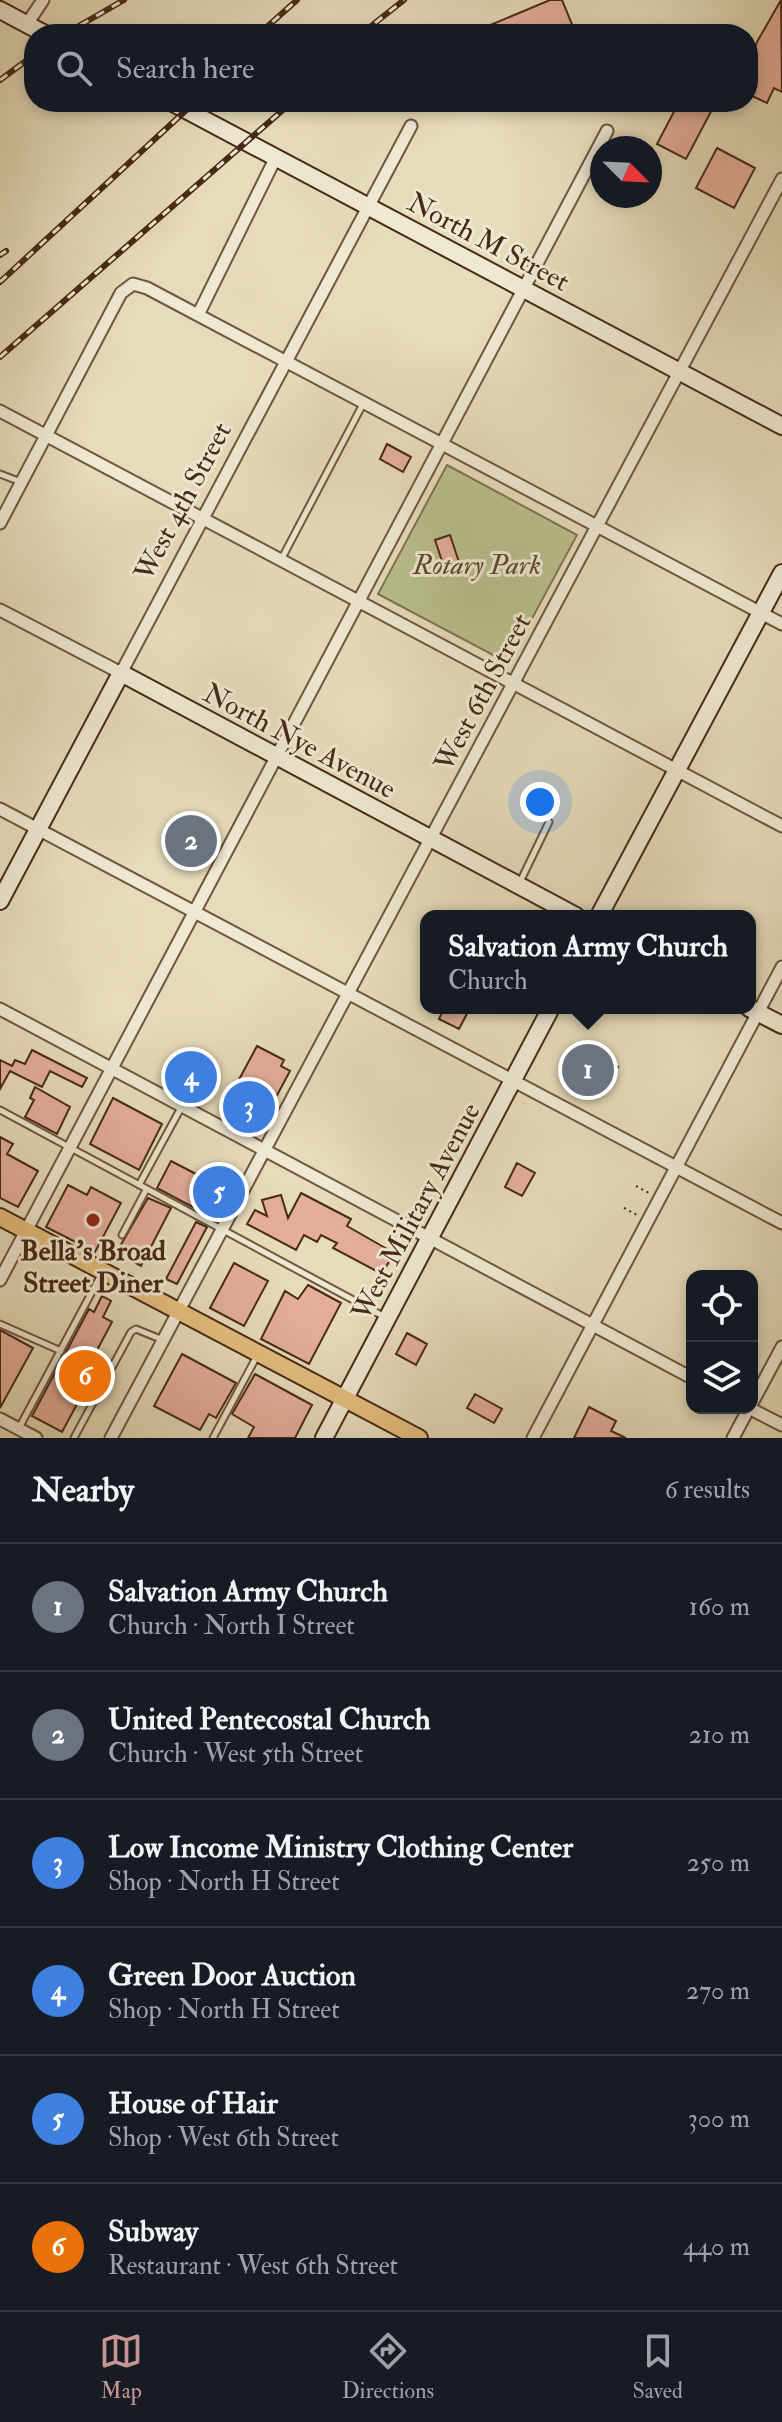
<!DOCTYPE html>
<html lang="en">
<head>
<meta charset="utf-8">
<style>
	:root { --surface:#171b24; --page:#242831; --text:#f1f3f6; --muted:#9ea1a6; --line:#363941; --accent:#c59692 }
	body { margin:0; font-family:"IM FELL Double Pica",serif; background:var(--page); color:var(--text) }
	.controls { position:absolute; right:24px; bottom:24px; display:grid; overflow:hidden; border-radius:16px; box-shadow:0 4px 12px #0003 }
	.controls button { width:72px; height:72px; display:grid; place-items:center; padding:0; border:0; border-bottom:2px solid var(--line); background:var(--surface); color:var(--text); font:40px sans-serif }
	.compass { position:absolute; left:590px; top:136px; width:72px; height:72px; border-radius:50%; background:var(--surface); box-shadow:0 4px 12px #0003; rotate:114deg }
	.you { position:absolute; left:540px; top:802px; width:28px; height:28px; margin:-20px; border:6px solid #fff; border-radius:50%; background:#1a73e8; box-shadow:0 0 0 12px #1a73e833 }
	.badge { display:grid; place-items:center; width:52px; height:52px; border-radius:50%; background:var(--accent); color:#fff; font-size:26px; font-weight:700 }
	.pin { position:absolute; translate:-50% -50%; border:4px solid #fff; box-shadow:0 2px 8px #0006 }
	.popup { position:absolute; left:420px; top:910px; width:336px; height:104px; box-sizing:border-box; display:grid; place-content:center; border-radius:16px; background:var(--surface); filter:drop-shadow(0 2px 6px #0005); font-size:26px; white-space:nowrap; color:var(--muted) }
	.popup b { font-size:30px; color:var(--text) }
	.popup::after { content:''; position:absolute; left:50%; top:100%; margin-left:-16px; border:16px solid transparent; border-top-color:var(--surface) }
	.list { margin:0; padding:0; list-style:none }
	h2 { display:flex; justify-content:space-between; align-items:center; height:104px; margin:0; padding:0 32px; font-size:34px }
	h2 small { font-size:26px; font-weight:400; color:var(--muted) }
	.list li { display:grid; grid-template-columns:52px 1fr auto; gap:24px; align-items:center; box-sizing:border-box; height:128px; padding:0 32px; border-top:2px solid var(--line) }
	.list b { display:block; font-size:30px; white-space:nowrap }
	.list p { margin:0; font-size:26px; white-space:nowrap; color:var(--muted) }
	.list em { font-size:26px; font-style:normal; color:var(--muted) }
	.icon { flex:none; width:44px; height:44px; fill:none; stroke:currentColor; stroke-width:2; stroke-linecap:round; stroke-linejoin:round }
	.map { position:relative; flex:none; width:782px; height:1438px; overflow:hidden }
	.search { position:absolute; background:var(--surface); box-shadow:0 4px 12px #0003; left:24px; right:24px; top:24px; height:88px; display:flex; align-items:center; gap:20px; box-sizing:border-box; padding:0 28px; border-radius:32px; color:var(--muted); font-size:30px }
	.sheet { height:872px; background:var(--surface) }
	nav { display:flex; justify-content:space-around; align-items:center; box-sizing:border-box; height:112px; border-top:2px solid var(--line); background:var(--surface); font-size:22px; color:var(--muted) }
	nav a { display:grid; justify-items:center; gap:4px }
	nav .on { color:var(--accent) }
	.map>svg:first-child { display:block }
</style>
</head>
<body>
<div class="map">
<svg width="782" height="1438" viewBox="0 0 782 1438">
	<rect width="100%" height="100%" fill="#e6dbba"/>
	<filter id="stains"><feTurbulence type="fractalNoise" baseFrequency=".0025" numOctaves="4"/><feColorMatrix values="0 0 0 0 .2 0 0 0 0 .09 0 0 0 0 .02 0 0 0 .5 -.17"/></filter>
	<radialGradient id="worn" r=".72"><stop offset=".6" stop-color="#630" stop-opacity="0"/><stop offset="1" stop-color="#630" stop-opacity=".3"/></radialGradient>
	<path fill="#b8bf8d" stroke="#807452" stroke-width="2" d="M447 465 577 535 508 663 378 594Z"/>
	<path fill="#e4ae9b" stroke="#472a16" stroke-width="2" d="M550 0H562L576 34H469Z
		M781 0 782 92 774 88 767 103 748 94V68L757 42Z
		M679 102H716L686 159 657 144Z
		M717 148 755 168 734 208 696 188Z
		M387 444 411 457 403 472 380 459Z
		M450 535 459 562 444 567 435 540Z
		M444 1008H470L459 1029 439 1019Z
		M580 1045 618 1067 603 1095 564 1073Z
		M257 1046 284 1060 281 1066 290 1071 258 1131 222 1111Z
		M32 1050 87 1078 82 1087 50 1071 42 1087 10 1071 0 1089V1060L12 1066 15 1060 25 1064Z
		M193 1056 210 1065 196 1092 179 1083Z
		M35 1087 70 1107 57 1134 25 1117 34 1100 30 1098Z
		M113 1098 162 1124 139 1170 90 1144Z
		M0 1137 13 1144 7 1154 38 1171 18 1207 0 1198Z
		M171 1161 227 1190 213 1218 157 1188Z
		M517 1163 535 1173 522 1196 505 1187Z
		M68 1185 87 1195 91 1187 121 1203 95 1252 46 1227Z
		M301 1193 351 1219 347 1226 394 1253 382 1274 333 1248 337 1243 321 1235 317 1242 304 1235 296 1250 247 1224 255 1210 267 1216 262 1200 281 1195 288 1218Z
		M148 1198 171 1208 141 1266 116 1253Z
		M196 1222 207 1227 177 1284 166 1279Z
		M234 1263 268 1281 244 1326 210 1308Z
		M308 1285 341 1303 309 1364 261 1339 285 1291 298 1299Z
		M102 1296 111 1301 103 1317 112 1322 88 1367 95 1371 62 1432 32 1416 89 1309 94 1312Z
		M0 1330 33 1348 0 1408Z
		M407 1333 427 1344 416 1365 396 1354Z
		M182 1354 236 1383 216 1418 209 1414 200 1430 154 1406Z
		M255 1374 312 1405 295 1438H248L254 1427 232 1414Z
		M475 1394 502 1409 494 1423 467 1408Z
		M589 1407 616 1421 611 1431 626 1438H574Z"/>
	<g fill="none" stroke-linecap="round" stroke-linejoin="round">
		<g stroke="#6f563f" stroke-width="9">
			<path id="lane" d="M0 474 21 482
				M282 558 363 404
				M520 882 549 822
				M0 1110 383 1316
				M139 1185 182 1106
				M122 1235 146 1190
				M0 1324 61 1351
				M19 1428 101 1275
				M74 1438 131 1332 136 1329 163 1340
				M213 1438 258 1354"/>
		</g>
		<g stroke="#6f563f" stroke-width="15">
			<path id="street" d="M27 24 43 0
				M198 315 276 157
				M0 411 782 826
				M0 523 121 293 133 284 147 288 782 624
				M0 610 121 673 411 126
				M0 809 782 1223
				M0 1009 692 1378
				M0 1280 607 131
				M752 1403 782 1347
				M0 1419 36 1438
				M111 1438 782 179
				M533 1438 782 967
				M733 1438 749 1408 782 1425"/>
		</g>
		<g stroke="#472a16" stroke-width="20">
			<path id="secondary" d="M0 10 45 34
				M171 102 782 426
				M0 901 121 673 576 916
				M599 916 782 573
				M749 1008 782 1025
				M324 1438 551 1008"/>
		</g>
		<g stroke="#472a16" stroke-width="20">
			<path id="primary" d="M0 1217 419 1438"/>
		</g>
		<path stroke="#472a16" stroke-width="2" stroke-dasharray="2 4" stroke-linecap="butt" d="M636 1186 649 1193
			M624 1208 637 1215"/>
		<use href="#lane" stroke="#efe8d2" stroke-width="5"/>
		<use href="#street" stroke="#efe8d2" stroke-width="11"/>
		<use href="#secondary" stroke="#efe8d2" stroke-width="16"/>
		<use href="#primary" stroke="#e3be7d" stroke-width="16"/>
		<g stroke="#472a16" stroke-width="6">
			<path id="rail" d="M65 34 124 0
				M259 34 297 0
				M361 34 404 0
				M0 80 34 55
				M0 255 6 251
				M0 282 195 102
				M0 357 292 102"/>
		</g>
		<use href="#rail" stroke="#efe8d2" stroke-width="3" stroke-dasharray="9" stroke-linecap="butt"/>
	</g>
	<circle fill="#8f2418" stroke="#efe8d2" stroke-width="3" cx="93" cy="1220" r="8"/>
	<g text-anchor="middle" stroke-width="6" stroke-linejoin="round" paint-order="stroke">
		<g font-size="28" fill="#472a16" stroke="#efe8d2">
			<text transform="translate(489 241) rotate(28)" y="10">North M Street</text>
			<text transform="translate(182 501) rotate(-62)" y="10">West 4th Street</text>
			<text transform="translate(482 692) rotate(-62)" y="10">West 6th Street</text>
			<text transform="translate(300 740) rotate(28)" y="10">North Nye Avenue</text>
			<text transform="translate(415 1211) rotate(-62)" y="10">West Military Avenue</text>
		</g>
		<g font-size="28" font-style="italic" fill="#5e482e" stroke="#efe8d2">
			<text x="477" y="574">Rotary Park</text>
		</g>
		<g font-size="28" font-weight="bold" fill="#472a16" stroke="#efe8d2">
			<text x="93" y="1260">Bella's Broad<tspan x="93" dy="32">Street Diner</tspan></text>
		</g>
	</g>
	<rect width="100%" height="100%" filter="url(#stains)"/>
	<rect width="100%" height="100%" fill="url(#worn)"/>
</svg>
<div class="controls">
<button><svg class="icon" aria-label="locate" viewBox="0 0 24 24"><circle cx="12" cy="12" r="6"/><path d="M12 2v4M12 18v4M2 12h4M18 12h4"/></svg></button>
<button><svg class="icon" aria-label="layers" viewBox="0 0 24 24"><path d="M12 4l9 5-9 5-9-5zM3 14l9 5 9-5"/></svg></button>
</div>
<svg class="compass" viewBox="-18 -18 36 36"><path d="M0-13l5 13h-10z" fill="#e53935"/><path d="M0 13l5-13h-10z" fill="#9ea1a6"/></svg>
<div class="you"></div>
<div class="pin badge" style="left:588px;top:1070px;background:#6b7280">1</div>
<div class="popup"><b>Salvation Army Church</b>Church</div>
<div class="pin badge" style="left:191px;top:841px;background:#6b7280">2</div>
<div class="pin badge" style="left:249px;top:1107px;background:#3f7fe0">3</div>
<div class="pin badge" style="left:191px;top:1077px;background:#3f7fe0">4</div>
<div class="pin badge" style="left:219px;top:1192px;background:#3f7fe0">5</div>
<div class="pin badge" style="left:85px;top:1376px;background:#e8710a">6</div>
<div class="search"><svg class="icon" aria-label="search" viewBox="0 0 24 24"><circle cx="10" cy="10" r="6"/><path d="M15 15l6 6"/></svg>Search here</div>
</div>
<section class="sheet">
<h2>Nearby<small>6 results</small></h2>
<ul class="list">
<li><span class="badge" style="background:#6b7280">1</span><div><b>Salvation Army Church</b><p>Church · North I Street</p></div><em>160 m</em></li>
<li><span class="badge" style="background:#6b7280">2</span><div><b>United Pentecostal Church</b><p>Church · West 5th Street</p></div><em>210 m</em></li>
<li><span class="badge" style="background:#3f7fe0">3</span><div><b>Low Income Ministry Clothing Center</b><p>Shop · North H Street</p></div><em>250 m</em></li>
<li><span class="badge" style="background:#3f7fe0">4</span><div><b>Green Door Auction</b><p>Shop · North H Street</p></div><em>270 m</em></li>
<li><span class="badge" style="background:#3f7fe0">5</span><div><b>House of Hair</b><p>Shop · West 6th Street</p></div><em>300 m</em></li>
<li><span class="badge" style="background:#e8710a">6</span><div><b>Subway</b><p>Restaurant · West 6th Street</p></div><em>440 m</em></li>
</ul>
</section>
<nav>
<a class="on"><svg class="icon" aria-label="map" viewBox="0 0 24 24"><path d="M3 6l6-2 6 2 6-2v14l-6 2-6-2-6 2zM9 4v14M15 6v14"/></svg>Map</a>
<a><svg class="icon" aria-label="directions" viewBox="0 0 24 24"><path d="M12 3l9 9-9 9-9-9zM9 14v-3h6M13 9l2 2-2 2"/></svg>Directions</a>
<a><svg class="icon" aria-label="saved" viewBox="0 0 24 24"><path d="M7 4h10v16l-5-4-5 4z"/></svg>Saved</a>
</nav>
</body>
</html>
